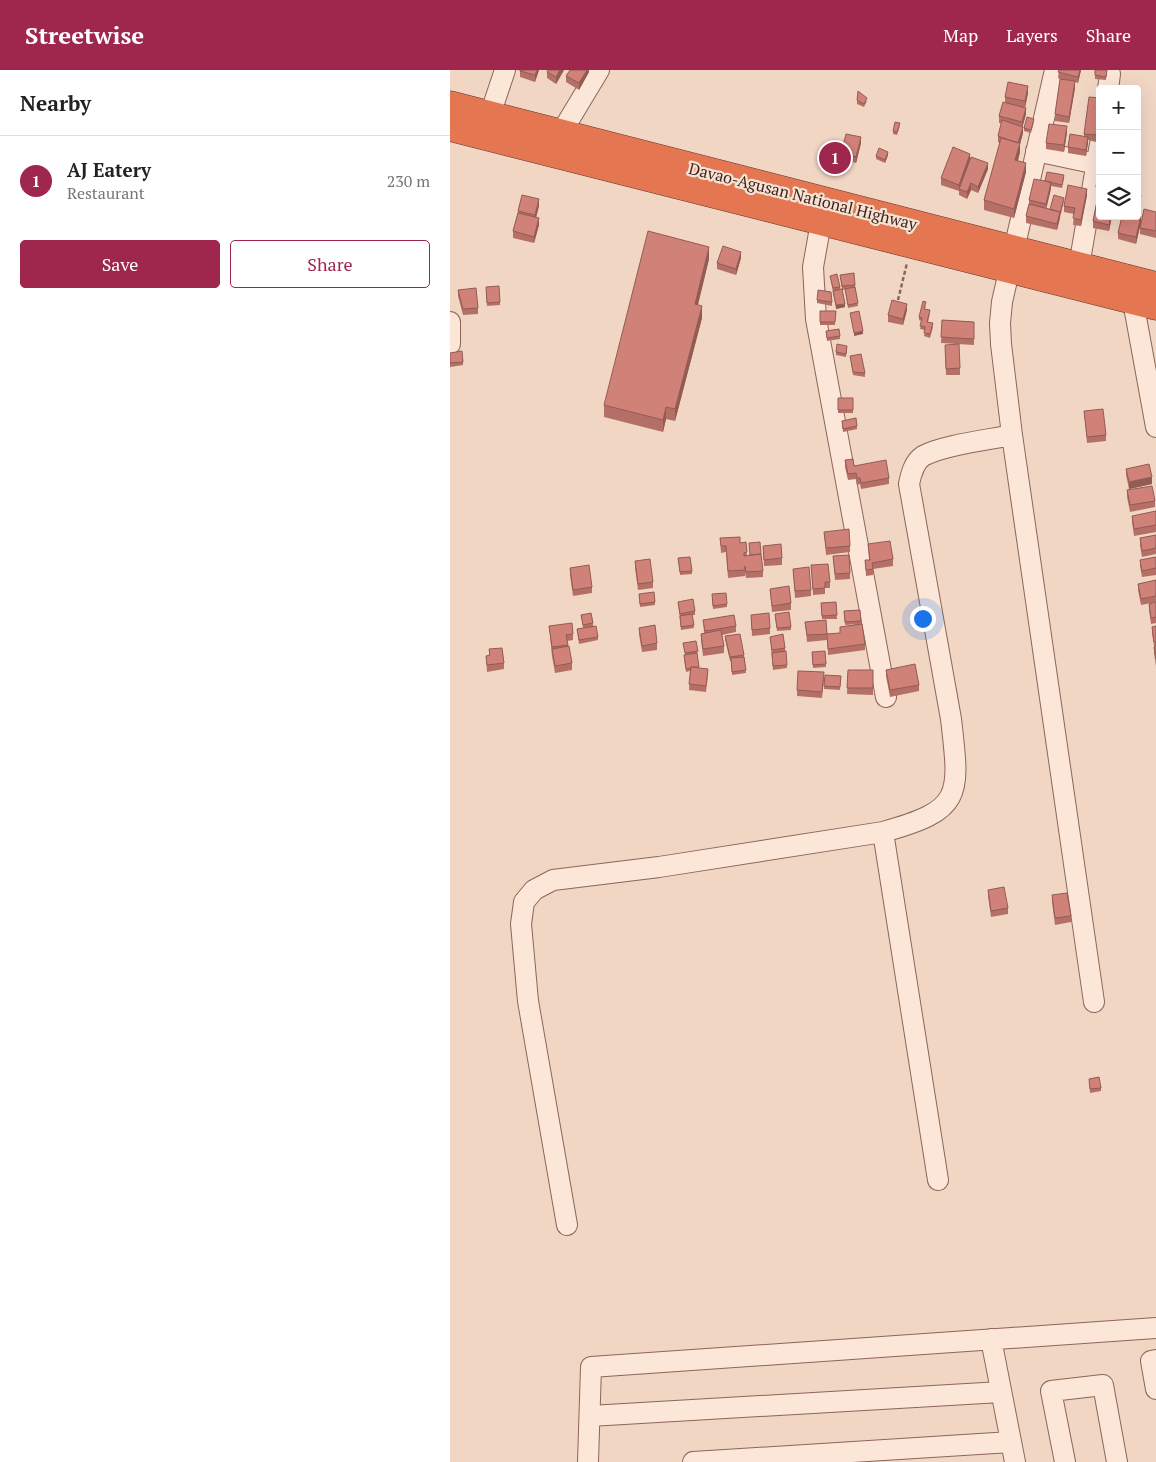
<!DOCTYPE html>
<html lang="en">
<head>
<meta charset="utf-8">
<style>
	:root { --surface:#fff; --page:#f6f6f6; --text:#222; --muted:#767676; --line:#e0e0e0; --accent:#9f264c }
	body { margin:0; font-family:"PT Serif",serif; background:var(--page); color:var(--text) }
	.controls { position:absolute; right:15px; top:15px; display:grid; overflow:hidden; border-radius:5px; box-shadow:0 5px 20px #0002 }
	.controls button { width:45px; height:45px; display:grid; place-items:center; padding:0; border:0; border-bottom:1px solid var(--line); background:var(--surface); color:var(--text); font:25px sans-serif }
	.you { position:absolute; left:472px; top:548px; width:18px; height:18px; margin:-12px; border:4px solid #fff; border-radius:50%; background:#1a73e8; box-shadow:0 0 0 8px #1a73e833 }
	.badge { display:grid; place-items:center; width:32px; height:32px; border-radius:50%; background:var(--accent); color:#fff; font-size:16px; font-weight:700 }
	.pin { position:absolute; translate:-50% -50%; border:2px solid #fff; box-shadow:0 1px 5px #0006 }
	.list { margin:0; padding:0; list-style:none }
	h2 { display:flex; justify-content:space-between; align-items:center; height:65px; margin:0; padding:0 20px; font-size:21px }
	h2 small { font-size:16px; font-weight:400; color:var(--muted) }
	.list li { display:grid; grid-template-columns:32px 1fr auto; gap:15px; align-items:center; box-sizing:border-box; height:90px; padding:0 20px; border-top:1px solid var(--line) }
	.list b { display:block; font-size:19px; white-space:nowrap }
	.list p { margin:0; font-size:16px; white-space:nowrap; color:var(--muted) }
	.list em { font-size:16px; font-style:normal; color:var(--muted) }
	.actions { display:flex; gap:10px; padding:15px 20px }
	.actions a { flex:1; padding:11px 0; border:1px solid var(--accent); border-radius:5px; text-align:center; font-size:18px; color:var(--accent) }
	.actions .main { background:var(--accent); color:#fff }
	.icon { flex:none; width:28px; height:28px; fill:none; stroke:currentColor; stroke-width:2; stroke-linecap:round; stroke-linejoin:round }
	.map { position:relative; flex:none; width:706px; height:1392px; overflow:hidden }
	header { display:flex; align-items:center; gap:30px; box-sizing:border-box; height:70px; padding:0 25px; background:var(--accent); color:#fff }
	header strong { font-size:24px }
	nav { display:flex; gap:28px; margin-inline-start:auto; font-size:18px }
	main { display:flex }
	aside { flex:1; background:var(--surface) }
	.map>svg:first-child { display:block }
</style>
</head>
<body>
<header>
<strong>Streetwise</strong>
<nav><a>Map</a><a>Layers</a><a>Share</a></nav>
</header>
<main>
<aside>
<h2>Nearby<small></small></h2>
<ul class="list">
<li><span class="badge">1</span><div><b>AJ Eatery</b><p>Restaurant</p></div><em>230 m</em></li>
</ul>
<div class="actions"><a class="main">Save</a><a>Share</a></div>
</aside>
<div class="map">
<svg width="706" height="1392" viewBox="0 0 706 1392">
	<rect width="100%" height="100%" fill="#f1d6c4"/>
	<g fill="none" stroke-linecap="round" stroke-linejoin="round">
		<g stroke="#8c6559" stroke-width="22">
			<path id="minor" d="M605 0 552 232 550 253 551 274 562 365 644 932
				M658 19 660 4
				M40 45 55 0
				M111 63 149 0
				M586 81 647 94
				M371 152 363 197 366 249 436 627
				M629 196 650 74
				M686 219 683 231 706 357
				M0 252V274
				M433 762 488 1110
				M117 1155 78 931 71 854 74 832 84 820 103 810 209 797 433 762C513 740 510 726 501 649L459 414C461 404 464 392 473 386 493 375 538 370 562 365
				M541 1269 565 1392
				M706 1290 701 1291 706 1319
				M140 1346 551 1322
				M138 1392 141 1297 706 1258
				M243 1392 561 1372
				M615 1392 601 1321 653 1315 667 1392"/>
		</g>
		<g stroke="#5a352e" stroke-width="29">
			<path id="highway" d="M0 35 706 216
				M0 57 706 236"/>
		</g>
		<path stroke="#8c6559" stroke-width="2.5" stroke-dasharray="4 2.5" stroke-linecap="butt" d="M448 230 457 193"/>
		<use href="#minor" stroke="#fbe6d8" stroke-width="20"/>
		<use href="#highway" stroke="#e47651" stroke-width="28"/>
	</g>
	<path fill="#b47067" d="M68 0H89L85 12 70 7V1Z
		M114 0 106 14 97 8V2Z
		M139 0V2L129 20 116 12V6Z
		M609 0H631L628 13 625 12V18L619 53 605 51V44L610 9 608 8Z
		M645 0H657L656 10 645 9Z
		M578 23 575 37 576 44 572 57 573 63 570 74V82L568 91 576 102 564 148 534 140V130L550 73 548 72V66L551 53H549V46L555 32V27Z
		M650 28 646 72 638 70 636 86 618 83V77L634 67V64Z
		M407 30 417 31 414 37 407 34Z
		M584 52 581 63 574 61V58Z
		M450 56 447 65 443 64V61Z
		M617 62 614 82 596 79V73Z
		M411 73 406 93 391 89V83Z
		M438 85 435 93 426 89V86Z
		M520 89 538 99 528 123 521 120 517 129 509 125V121L491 115V108Z
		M650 91V146H662L659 161 643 158V151L648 124 646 123V117Z
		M614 108 612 118 601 116 596 138 600 139 614 131 607 160 576 153V146L579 134V130L595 111Z
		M687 124 691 131 688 145 691 152 686 174 668 169V163L687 146Z
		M637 125 631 156 623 155 624 144 614 142V136Z
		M89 136 86 148 89 155 84 173 63 168V161L68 141Z
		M706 142V168L690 164V158Z
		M291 188 286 205 267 199V193Z
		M259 189 248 235 252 248 225 351 216 349 213 362 154 347V335Z
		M390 205 405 215 408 236 398 238 395 219H398L392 220Z
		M380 206 390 217 395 237 386 239Z
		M8 220 28 238V244L13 245 8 226Z
		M36 221 50 232V235L37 236Z
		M367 230 382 232V236L367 233Z
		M476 235 475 239 480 243 478 252 483 257 480 268 474 266 475 260 470 259 472 251 469 250V247Z
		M457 240 453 255 438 252V245Z
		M370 241H386L385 255H370Z
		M492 250 524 252V275L491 273Z
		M376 261 390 266V269L377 271Z
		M495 275 510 298V305H496Z
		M397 279 396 287 386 285V282Z
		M0 283 13 292V295L0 297Z
		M400 286 415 303V307L403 305Z
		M388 328H403V343H388Z
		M634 341 656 365V371L637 373Z
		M392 351 407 356V359L393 362Z
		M395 390 404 396 439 408V414L411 419 410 414 407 415 406 409 398 410 395 397Z
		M676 399 702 414 679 419 676 405Z
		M677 420 705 431V437L680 442 677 427Z
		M706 444V462L684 466 682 452V446Z
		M374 462 400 476V482L376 485Z
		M706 465V484L692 487 690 475V468Z
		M270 468 290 473 296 472 297 486 300 485 299 473 313 501V507L296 508 295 502V506L278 508 276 482 271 483Z
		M418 474 443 489V496L423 499V505L416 506 415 490H419Z
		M313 476 332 488V495L314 496Z
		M383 486 400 503V509L385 510Z
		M706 487V505L692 507 690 496V490Z
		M228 488 242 501V504L230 505Z
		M185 491 203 512V518L188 520 185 498Z
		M361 495 380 512V518H375V524L363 525Z
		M120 498 142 517V523L123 526 120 505Z
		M343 499 361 520V526L345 528Z
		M706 510V532L691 535 688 520V514Z
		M320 519 341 533V540L322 542Z
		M189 524 205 532V535L190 537Z
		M262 524 277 534V537L263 539Z
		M228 532 245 541V545H242L244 558 231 560Z
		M386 532 387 549H372L371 533Z
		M706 532V553L701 554 699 540V534Z
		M410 540 411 554 415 574V580L378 585 377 564 390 563V557L407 554 395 555 394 541Z
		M131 545 143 553V557L148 567V570L129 574 127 559 133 558Z
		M301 545 320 558V564L302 566Z
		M325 547 341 557V560L327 561Z
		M253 550 286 556V562L272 565 274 576V583L253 586 251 570V564L254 563Z
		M376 550 377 570 357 572 355 552Z
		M99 556 123 564V570L117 571 122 593V600L105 603 102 586Z
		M706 556V596L704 583V576L702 563V557Z
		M189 558 207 573V580L192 582 189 564Z
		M275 566 294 585 296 603 282 605 281 591H280L275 569Z
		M320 567 335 578 337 598 323 600Z
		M233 573 248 581 247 584 249 598 258 605 256 622 239 620 240 601 236 602 234 588V585L235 584Z
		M39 579 54 593V599L37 602 36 586 39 585Z
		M375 581 376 597 363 598 362 586Z
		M398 600H423V625L397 624Z
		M436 600 469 615V621L440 627 436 606Z
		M375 605 391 606 390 620 374 619Z
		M374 609 372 628 347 626V620Z
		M538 820 558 838V844L541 847 538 826Z
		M602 825 621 846V852L605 855 602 832Z
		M639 1009 651 1018V1021L640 1023Z"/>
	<path fill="#925b54" d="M87 0H89L85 12V5Z
		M110 0H114L106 14V7Z
		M137 0H139V2L129 20V13Z
		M630 0H631L628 13V7Z
		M625 11V18L619 53V47Z
		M578 16V23L575 38V31Z
		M650 37V43L646 72V65Z
		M576 38V44L572 59V52Z
		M617 56V62L614 82V75Z
		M573 57V63L570 74V82L565 100V90L568 73Z
		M411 67V73L406 93V87Z
		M638 67V73L636 86V80Z
		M438 82V85L435 93V90Z
		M520 84V90L509 119V115Z
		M538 93V99L528 123V117Z
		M576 93V102L564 148V139Z
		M601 112V119L596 140V134Z
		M521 113V120L517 129V122Z
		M637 119V125L631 156V150Z
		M691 125V131L687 147V140Z
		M89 129V136L85 151V145Z
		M610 142V148L607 160V154Z
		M661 146H662L659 161V155Z
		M691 146V152L686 174V167Z
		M89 148V155L84 173V167Z
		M259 177V189L245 246V234Z
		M291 182V188L286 205V199Z
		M395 234V237L386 239V235Z
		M457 234V240L453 255V249Z
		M252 236V248L225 351V339Z
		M413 261V264L404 266V263Z
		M216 337V349L213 362V350Z
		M702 407V414L679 419V412Z"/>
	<path fill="#d18278" stroke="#925b54" d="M71 0H87L85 5 70 1Z
		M98 0H110L106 7 97 2Z
		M120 0H137L129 13 116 6Z
		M609 0H630L628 7 608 2Z
		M645 0H657L656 7 645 5Z
		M610 9 625 11 619 47 605 44Z
		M558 12 578 16 575 31 555 27Z
		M408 21 417 28 414 34 407 30Z
		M639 27 650 28V37L646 65 634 64Z
		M553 32 576 38 572 52 549 46Z
		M577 47 584 49 581 60 574 58Z
		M552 50 573 57 568 73 548 66Z
		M445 52 450 53 447 62 443 61Z
		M599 54 617 56 614 75 596 73Z
		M396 64 411 67 406 87 391 83Z
		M620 64 638 67 636 80 618 77Z
		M551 68 570 73 565 90 576 93 564 139 534 130Z
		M503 77 520 84 509 115 491 108Z
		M429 78 438 82 435 90 426 86Z
		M521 87 538 93 528 117 521 113 517 122 509 119Z
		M649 94H650V118L646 117Z
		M597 102 614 105 612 115 595 111Z
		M584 109 601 112 596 134 579 130Z
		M618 115 637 119 631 150 623 148 625 138 614 136Z
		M649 121H650V146H661L659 155 643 151Z
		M687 124 691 125 687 140Z
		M72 125 89 129 85 145 68 141Z
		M604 125 614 128 610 144 609 143 610 142 600 139Z
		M579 134 610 142 607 154 576 146Z
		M694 139 706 142V161L690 158Z
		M68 143 89 148 84 167 63 161Z
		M687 145 691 146 686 167 668 163 672 146H687Z
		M198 161 259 177 245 234 252 236 225 339 216 337 213 350 154 335Z
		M273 176 291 182 286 199 267 193Z
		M404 203 405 215 392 216 390 205Z
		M387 204 390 217 383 218 380 206Z
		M49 216 50 232 37 233 36 217Z
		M405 217 408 233 398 235 395 219Z
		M26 218 28 238 13 239 8 220Z
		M392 219 395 234 386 235 383 221Z
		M368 220 381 222 382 232 367 230Z
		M442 230 457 234 453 249 438 245Z
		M473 231 476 232 474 239 480 240 477 252 483 253 480 264 474 263 475 257 470 256 472 248 469 247Z
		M370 241H386L385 252H370Z
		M409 241 413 261 404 263 400 243Z
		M492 250 524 252V269L491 267Z
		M389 259 390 266 377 268 376 261Z
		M387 274 397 276 396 284 386 282Z
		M509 274 510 298 496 299 495 275Z
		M12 281 13 292 0 293V283Z
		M411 284 415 303 403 302 400 286Z
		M388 328H403V340H388Z
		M653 339 656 365 637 367 634 341Z
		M406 348 407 356 393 359 392 351Z
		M403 389 404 396 436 390 439 408 411 413 410 408H407L406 403 398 404 395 390Z
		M699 394 702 407 679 412 676 399Z
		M702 416 705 431 680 435 677 420Z
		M706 441V455L684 459 682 446Z
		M399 459 400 476 376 478 374 462Z
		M706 465V478L692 481 690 468Z
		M290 467V473L296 472 297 482 294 483V486L311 484 313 501 296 502 295 496V500L278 501 276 476H271L270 468Z
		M440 471 443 489 422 493 423 499 416 500 415 490H420L418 474Z
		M310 472 311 484 300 485 299 473Z
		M331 474 332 488 314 490 313 476Z
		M399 485 400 503 385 504 383 486Z
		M240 487 242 501 230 502 228 488Z
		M706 487V498L692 501 690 490Z
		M200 489 203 512 188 514 185 491Z
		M378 494 380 512H375V518L363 519 361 495Z
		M139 495 142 517 123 520 120 498Z
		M359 497 361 520 345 521 343 499Z
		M706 510V526L691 529 688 514Z
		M339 516 341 533 322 536 320 519Z
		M204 522 205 532 190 534 189 524Z
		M276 523 277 534 263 536 262 524Z
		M243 529 245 541 230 544 228 532Z
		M386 532 387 545 372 546 371 533Z
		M706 532V547L701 548 699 534Z
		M410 540 411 551 395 552 394 541Z
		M339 542 341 557 327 558 325 544Z
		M141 543 143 553 133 555 131 545Z
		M319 543 320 558 302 560 301 545Z
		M242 544 244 555 231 557 230 546Z
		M284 545 286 556 255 561 253 550Z
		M376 550 377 564 357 565 355 552Z
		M122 553 123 564 116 565 118 575 102 577 99 556Z
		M412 554 415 574 378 579 377 564 390 563V557Z
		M205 555 207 573 192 576 189 558Z
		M146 556 148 567 129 570 127 559Z
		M706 556V572H704L702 557Z
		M271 560 274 576 253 579 251 564Z
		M290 564 294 585 280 587 275 566Z
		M333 564 335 578 322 580 320 567Z
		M246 571 248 581 235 583 233 573Z
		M119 576 122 593 105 596 102 579Z
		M706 576V589L704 577Z
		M52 578 54 593 37 595 36 586 40 585 39 579Z
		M336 581 337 595 323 596 322 583Z
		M375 581 376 594 363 595 362 582Z
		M247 583 249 597H241V598L236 599 234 585Z
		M294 587 296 600 282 602 281 588Z
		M465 594 469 615 440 620 436 600Z
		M241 597 258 599 256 616 239 614Z
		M398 600H423V618H397Z
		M348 601 374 602 372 622 347 620Z
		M375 605 391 606 390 617 374 616Z
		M554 817 558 838 541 841 538 820Z
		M617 823 621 846 605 848 602 825Z
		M649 1007 651 1018 640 1019 639 1009Z"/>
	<g text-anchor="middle" stroke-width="4.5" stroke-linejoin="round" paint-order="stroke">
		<g font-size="16" fill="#3c231e" stroke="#f7e3d4">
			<text transform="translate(353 126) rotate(14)" y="6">Davao-Agusan National Highway</text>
		</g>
	</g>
</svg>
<div class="controls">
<button>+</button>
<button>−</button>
<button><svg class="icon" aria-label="layers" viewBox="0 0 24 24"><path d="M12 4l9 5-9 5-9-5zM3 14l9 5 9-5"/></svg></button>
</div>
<div class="you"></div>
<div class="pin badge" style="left:385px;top:88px">1</div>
</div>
</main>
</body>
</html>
